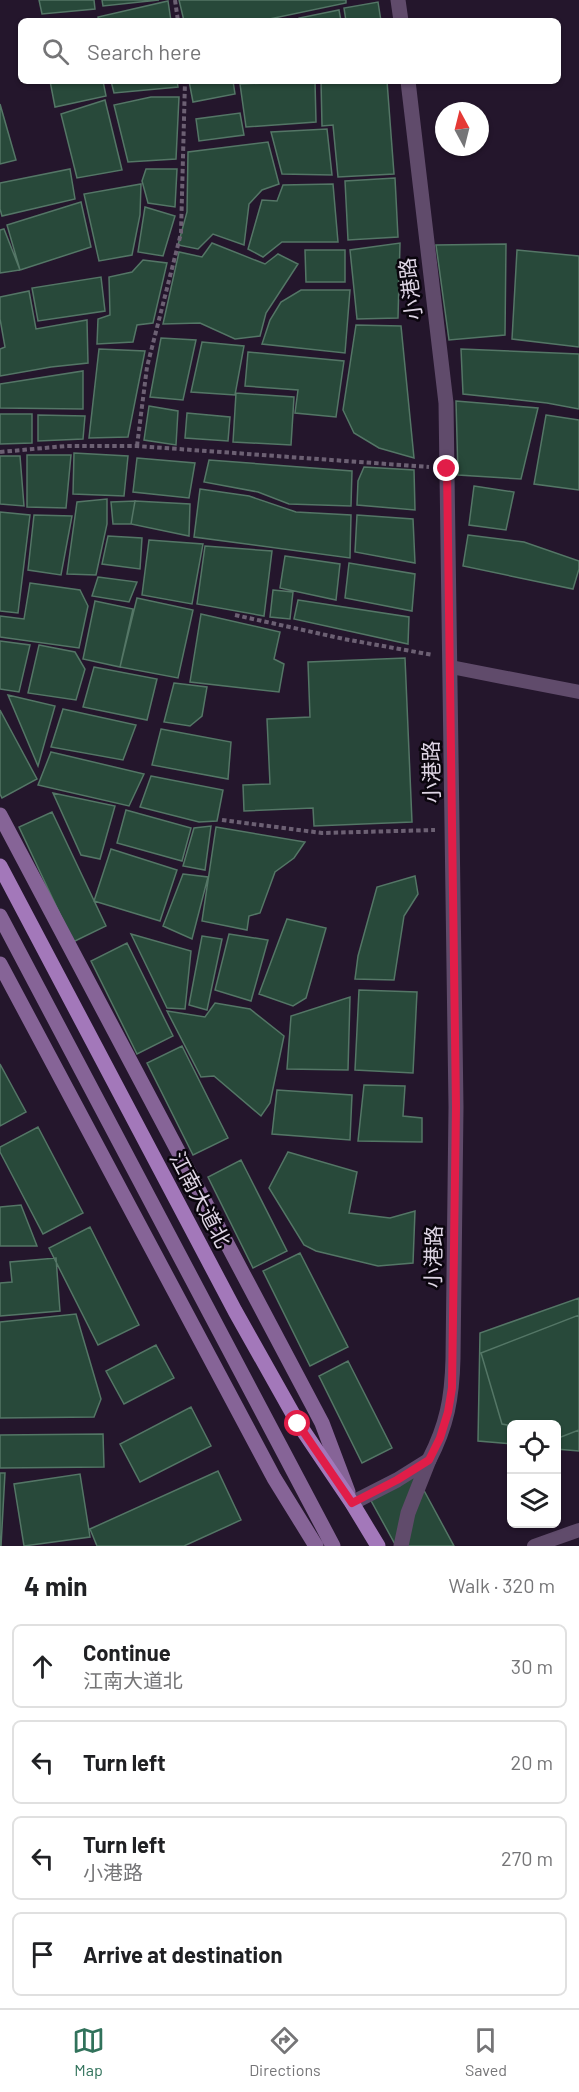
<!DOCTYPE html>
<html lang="en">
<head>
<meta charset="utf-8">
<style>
	:root { --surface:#fff; --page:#f6f6f6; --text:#202124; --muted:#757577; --line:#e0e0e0; --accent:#31725b }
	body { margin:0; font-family:Barlow,"Noto Sans SC",sans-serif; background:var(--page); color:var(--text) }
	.controls { position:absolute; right:18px; bottom:18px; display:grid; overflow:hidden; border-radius:9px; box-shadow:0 2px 4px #0004 }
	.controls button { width:54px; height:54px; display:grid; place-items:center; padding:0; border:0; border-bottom:2px solid var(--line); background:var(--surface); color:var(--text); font:30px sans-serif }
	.compass { position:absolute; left:435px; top:102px; width:54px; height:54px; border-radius:50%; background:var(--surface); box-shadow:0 2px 4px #0004; rotate:353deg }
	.stop { position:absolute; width:18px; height:18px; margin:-14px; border:4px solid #e11d48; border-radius:50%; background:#fff }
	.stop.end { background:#e11d48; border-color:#fff; box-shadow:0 2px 6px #0008 }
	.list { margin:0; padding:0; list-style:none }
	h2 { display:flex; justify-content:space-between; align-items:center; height:78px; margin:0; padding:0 24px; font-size:26px }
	h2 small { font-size:20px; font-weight:400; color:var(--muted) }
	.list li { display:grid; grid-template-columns:39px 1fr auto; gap:18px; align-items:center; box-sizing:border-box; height:84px; margin:0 12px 12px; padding:0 12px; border:2px solid var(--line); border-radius:9px }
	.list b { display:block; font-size:22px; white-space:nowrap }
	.list p { margin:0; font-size:20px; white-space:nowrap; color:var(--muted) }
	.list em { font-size:20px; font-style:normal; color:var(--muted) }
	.icon { flex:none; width:33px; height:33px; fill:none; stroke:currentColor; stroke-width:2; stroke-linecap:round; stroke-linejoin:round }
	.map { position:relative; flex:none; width:579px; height:1546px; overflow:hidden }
	.search { position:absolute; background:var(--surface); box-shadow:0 2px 4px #0004; left:18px; right:18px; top:18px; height:66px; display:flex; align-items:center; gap:15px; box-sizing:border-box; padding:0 21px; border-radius:9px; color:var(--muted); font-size:22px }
	.sheet { height:462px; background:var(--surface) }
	nav { display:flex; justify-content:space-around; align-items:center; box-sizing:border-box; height:84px; border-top:2px solid var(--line); background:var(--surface); font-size:16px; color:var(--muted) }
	nav a { display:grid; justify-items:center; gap:3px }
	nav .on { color:var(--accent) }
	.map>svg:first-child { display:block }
</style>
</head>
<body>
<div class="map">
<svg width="579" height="1546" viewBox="0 0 579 1546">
	<rect width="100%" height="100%" fill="#24162c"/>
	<path fill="#28493a" stroke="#547666" stroke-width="1.5" d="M39 0H94L95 9 42 14Z
		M102 0H159L103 6Z
		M179 0H346V3L260 21H184Z
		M168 1 171 21H99L98 17Z
		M378 2 381 21H346L344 8Z
		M339 10 341 21H299V18Z
		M50 81H103L106 96 55 107Z
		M111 81H177L178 87 114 93Z
		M189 81H233L235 94 193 102Z
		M315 81 316 122 246 127 240 84Z
		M321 81H387L394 174 338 177 333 125 322 126Z
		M151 97H179L176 159 128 162 114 105Z
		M105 100 122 170 77 178 61 114Z
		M0 104 16 160 0 164Z
		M240 113 244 135 199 141 196 119Z
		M327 129 332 175 282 174 271 132Z
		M268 142 279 184 262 190 249 204 244 245 213 234 198 249 178 245 187 212 188 152Z
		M70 169 75 199 2 216 0 209V183Z
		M146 169H177L175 207 148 203 142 181Z
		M395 178 398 237 348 240 345 181Z
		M141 184 140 215 132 255 99 261 84 194Z
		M333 184 338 242H282L263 257 248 249 262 200 277 201 283 185Z
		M81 202 91 247 20 270 7 225Z
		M145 207 175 216 163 256 138 252Z
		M4 229 20 270 0 273V230Z
		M212 243 265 264 278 254 298 264 266 313 260 336 235 339 200 323 163 324 179 252 202 257Z
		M400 243 398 318 357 319 350 250Z
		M506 244 505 335 449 340 436 245Z
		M305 250H345V282H306Z
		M517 250 579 256V347L512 339Z
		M143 260 167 263 153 323 137 325 133 342 97 344 98 319 110 315 109 277 132 272Z
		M101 277 105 311 38 321 32 288Z
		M301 290H350L345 353 262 344 270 320 281 302Z
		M29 291 36 329 87 320 88 363 51 367 0 376V349L5 347 0 319V297Z
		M356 325 401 326 414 458 379 448 354 433 343 410Z
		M161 338 196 340 183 400 150 397Z
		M202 342 244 346 235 395 191 392Z
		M99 349 145 351 128 437 89 438Z
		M461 349 579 354V409L547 403 463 394Z
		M248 352 344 361 336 417 295 413 298 390 245 386Z
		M83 371V409L0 408V384Z
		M236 393 294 397 291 445 233 442Z
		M456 401 538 408 521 479 458 475Z
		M149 406 178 411 176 445 144 440Z
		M187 413 230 417 228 441 185 438Z
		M0 414H32V443L0 444Z
		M38 415 85 416 83 439 38 441Z
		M546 415 579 420V490L534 484Z
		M74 453 128 456 124 496 73 494Z
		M27 455H71L66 508 27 507Z
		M0 456H20L24 506 0 504Z
		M137 458 195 463 189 498 133 492Z
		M209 460 352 471 351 506 289 504 258 492 204 482Z
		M364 467 414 470 415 510 357 505 358 481Z
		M474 486 514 492 506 530 469 525Z
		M200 489 249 496 296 512 351 515 350 558 194 537Z
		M107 499V524L96 575 67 574 77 502Z
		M135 501 190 504 189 536 131 524Z
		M135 501 131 524H113L111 502Z
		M0 512 30 515 18 613 0 611Z
		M34 515 72 516 61 575 28 570Z
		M357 515 413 519 415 563 355 552Z
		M468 535 524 542 579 561V569L573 589 463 566Z
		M108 536 142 538 140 569 102 564Z
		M149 540 203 544 192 604 142 595Z
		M205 546 272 551 264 616 197 604Z
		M285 556 340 564 336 600 280 588Z
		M349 563 415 574 412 611 345 598Z
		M98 577 137 582 129 602 92 596Z
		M30 583 80 590 88 606 79 648 0 637V616L24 619Z
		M273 590 293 592 290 619 270 617Z
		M137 598 193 610 178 678 120 667Z
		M298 600 409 617 408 644 294 619Z
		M95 601 133 609 120 667 83 659Z
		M201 614 280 632 274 659 284 664 279 692 190 682Z
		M0 641 30 645 19 692 0 689Z
		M39 645 75 652 85 669 76 700 28 693Z
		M405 658 412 822 314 826 313 808 244 811 243 785 270 784 267 719 310 717 308 662Z
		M94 667 157 679 147 720 83 707Z
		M174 683 207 687 202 716 190 726 164 722Z
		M8 695 55 706 38 766Z
		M63 709 136 725 123 760 51 747Z
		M0 710 37 779 2 798 0 794Z
		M161 729 231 742 228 779 152 765Z
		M51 752 144 774 129 806 38 785Z
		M151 776 223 790 217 821 199 822 140 807Z
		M53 793 115 806 100 859 81 855Z
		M126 810 191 828 182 861 117 843Z
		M52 812 106 926 73 942 19 827Z
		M211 826 205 870 183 866 194 828Z
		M216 827 305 842 294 858 275 872 260 913 249 916 247 930 202 921Z
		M111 849 177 870 160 921 94 901Z
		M183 874 208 877 192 939 163 926Z
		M415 876 418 894 404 916 394 980 355 979 358 956 377 887Z
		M287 919 326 928 306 998 293 1006 259 994Z
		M131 934 191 951 185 1009 167 1008Z
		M229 934 268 940 251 1001 215 990Z
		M202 936 222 939 207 1010 189 1005Z
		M127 943 173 1036 137 1054 91 961Z
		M359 990 417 992 413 1073 355 1070Z
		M350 997 348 1070 287 1069 291 1016Z
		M215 1003 250 1009 284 1036 270 1103 261 1116 214 1076 201 1077 167 1011 205 1017Z
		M182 1046 228 1138 193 1155 147 1063Z
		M0 1064 26 1112 0 1126Z
		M364 1085 405 1086 403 1116 422 1118V1142L358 1141Z
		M277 1090 352 1095 350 1140 272 1134Z
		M38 1127 83 1213 43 1234 0 1152V1147Z
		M288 1152 357 1172 349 1213 390 1218 415 1211 413 1263 378 1266 316 1251 304 1245 269 1188Z
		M241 1160 287 1251 253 1268 208 1177Z
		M21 1205 37 1246H0V1207Z
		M90 1227 139 1325 98 1345 49 1248Z
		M300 1253 348 1347 310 1366 263 1271Z
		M56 1258 60 1311 0 1316V1283L12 1282 10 1262Z
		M579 1298V1451L556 1449V1424H512V1444L478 1441 480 1333Z
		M76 1314 101 1399 94 1417 0 1418V1322Z
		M579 1315V1430L561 1437 556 1436V1424H512V1426L502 1424 481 1353Z
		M156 1345 174 1378 124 1404 106 1371Z
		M348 1361 392 1448 362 1463 319 1376Z
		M191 1407 211 1446 140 1482 120 1444Z
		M103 1434 104 1467 0 1468V1435Z
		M218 1471 241 1520 184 1546H97L90 1529Z
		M414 1472 454 1546H396L369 1497Z
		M0 1473H5L1 1546H0Z
		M80 1474 90 1537 24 1546 14 1484Z"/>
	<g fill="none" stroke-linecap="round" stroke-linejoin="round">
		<path stroke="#6c6073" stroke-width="4" stroke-dasharray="4.5 3" stroke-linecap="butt" d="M175 0 178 21
			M137 446 147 367 181 233 185 81
			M0 452 66 446H137L429 467
			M235 615 344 639 433 655
			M222 820 322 833 435 830"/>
		<path stroke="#604b6b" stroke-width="14" d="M451 667 579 692
			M534 1546 579 1530"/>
		<path stroke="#604b6b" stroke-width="15" d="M398 0 401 21
			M408 81 446 403 456 1107 453 1359C452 1398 447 1425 429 1460"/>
		<path stroke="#604b6b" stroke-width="15" d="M352 1503 397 1480 429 1460
			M401 1546 408 1513 429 1460"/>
		<path stroke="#866497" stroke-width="15" d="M0 815 322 1423 348 1492
			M0 916 333 1546
			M0 964 274 1478 316 1546"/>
		<path stroke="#a378ba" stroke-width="15" d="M0 866 235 1311 298 1423 352 1503 378 1546"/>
	</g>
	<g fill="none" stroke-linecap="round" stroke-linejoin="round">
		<path stroke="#e11d48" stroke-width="8" d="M298 1424 352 1503 397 1480 429 1460 440 1438 448 1412 452 1388 456 1107 447 469"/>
	</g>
	<g text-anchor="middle" stroke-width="5" stroke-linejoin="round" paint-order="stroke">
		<g font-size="21" fill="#ded5e4" stroke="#0a050d">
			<text transform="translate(411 289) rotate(-97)" y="7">小港路</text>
			<text transform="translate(432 772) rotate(-91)" y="7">小港路</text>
			<text transform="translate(200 1200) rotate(62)" y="7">江南大道北</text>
			<text transform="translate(434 1257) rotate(-89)" y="7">小港路</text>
		</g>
	</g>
</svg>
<div class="controls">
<button><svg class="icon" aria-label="locate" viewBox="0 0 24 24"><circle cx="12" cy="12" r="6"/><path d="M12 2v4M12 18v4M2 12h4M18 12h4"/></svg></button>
<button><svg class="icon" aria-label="layers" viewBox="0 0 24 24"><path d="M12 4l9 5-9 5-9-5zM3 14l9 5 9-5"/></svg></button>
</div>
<svg class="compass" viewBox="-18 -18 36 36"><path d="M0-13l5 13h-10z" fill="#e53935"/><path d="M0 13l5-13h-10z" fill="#757577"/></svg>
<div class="stop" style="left:298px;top:1424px"></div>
<div class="stop end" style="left:447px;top:469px"></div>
<div class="search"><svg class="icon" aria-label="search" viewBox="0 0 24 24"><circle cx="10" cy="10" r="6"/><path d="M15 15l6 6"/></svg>Search here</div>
</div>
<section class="sheet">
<h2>4 min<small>Walk · 320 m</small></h2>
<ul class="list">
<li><svg class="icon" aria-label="ahead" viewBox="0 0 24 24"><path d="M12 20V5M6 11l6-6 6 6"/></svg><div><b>Continue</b><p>江南大道北</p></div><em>30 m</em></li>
<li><svg class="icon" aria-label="left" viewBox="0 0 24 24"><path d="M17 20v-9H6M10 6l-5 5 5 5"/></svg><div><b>Turn left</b></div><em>20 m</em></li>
<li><svg class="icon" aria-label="left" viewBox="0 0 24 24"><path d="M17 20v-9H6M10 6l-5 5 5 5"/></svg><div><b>Turn left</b><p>小港路</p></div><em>270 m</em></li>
<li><svg class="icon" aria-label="arrive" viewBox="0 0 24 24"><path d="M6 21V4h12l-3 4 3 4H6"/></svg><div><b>Arrive at destination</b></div></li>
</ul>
</section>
<nav>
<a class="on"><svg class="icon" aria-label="map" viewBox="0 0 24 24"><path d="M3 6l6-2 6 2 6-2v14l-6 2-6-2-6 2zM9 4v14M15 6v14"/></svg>Map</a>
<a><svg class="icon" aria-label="directions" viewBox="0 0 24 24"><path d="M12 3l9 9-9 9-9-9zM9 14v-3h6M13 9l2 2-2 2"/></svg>Directions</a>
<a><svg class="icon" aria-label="saved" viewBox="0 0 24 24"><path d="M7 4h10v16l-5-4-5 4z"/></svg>Saved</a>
</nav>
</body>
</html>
